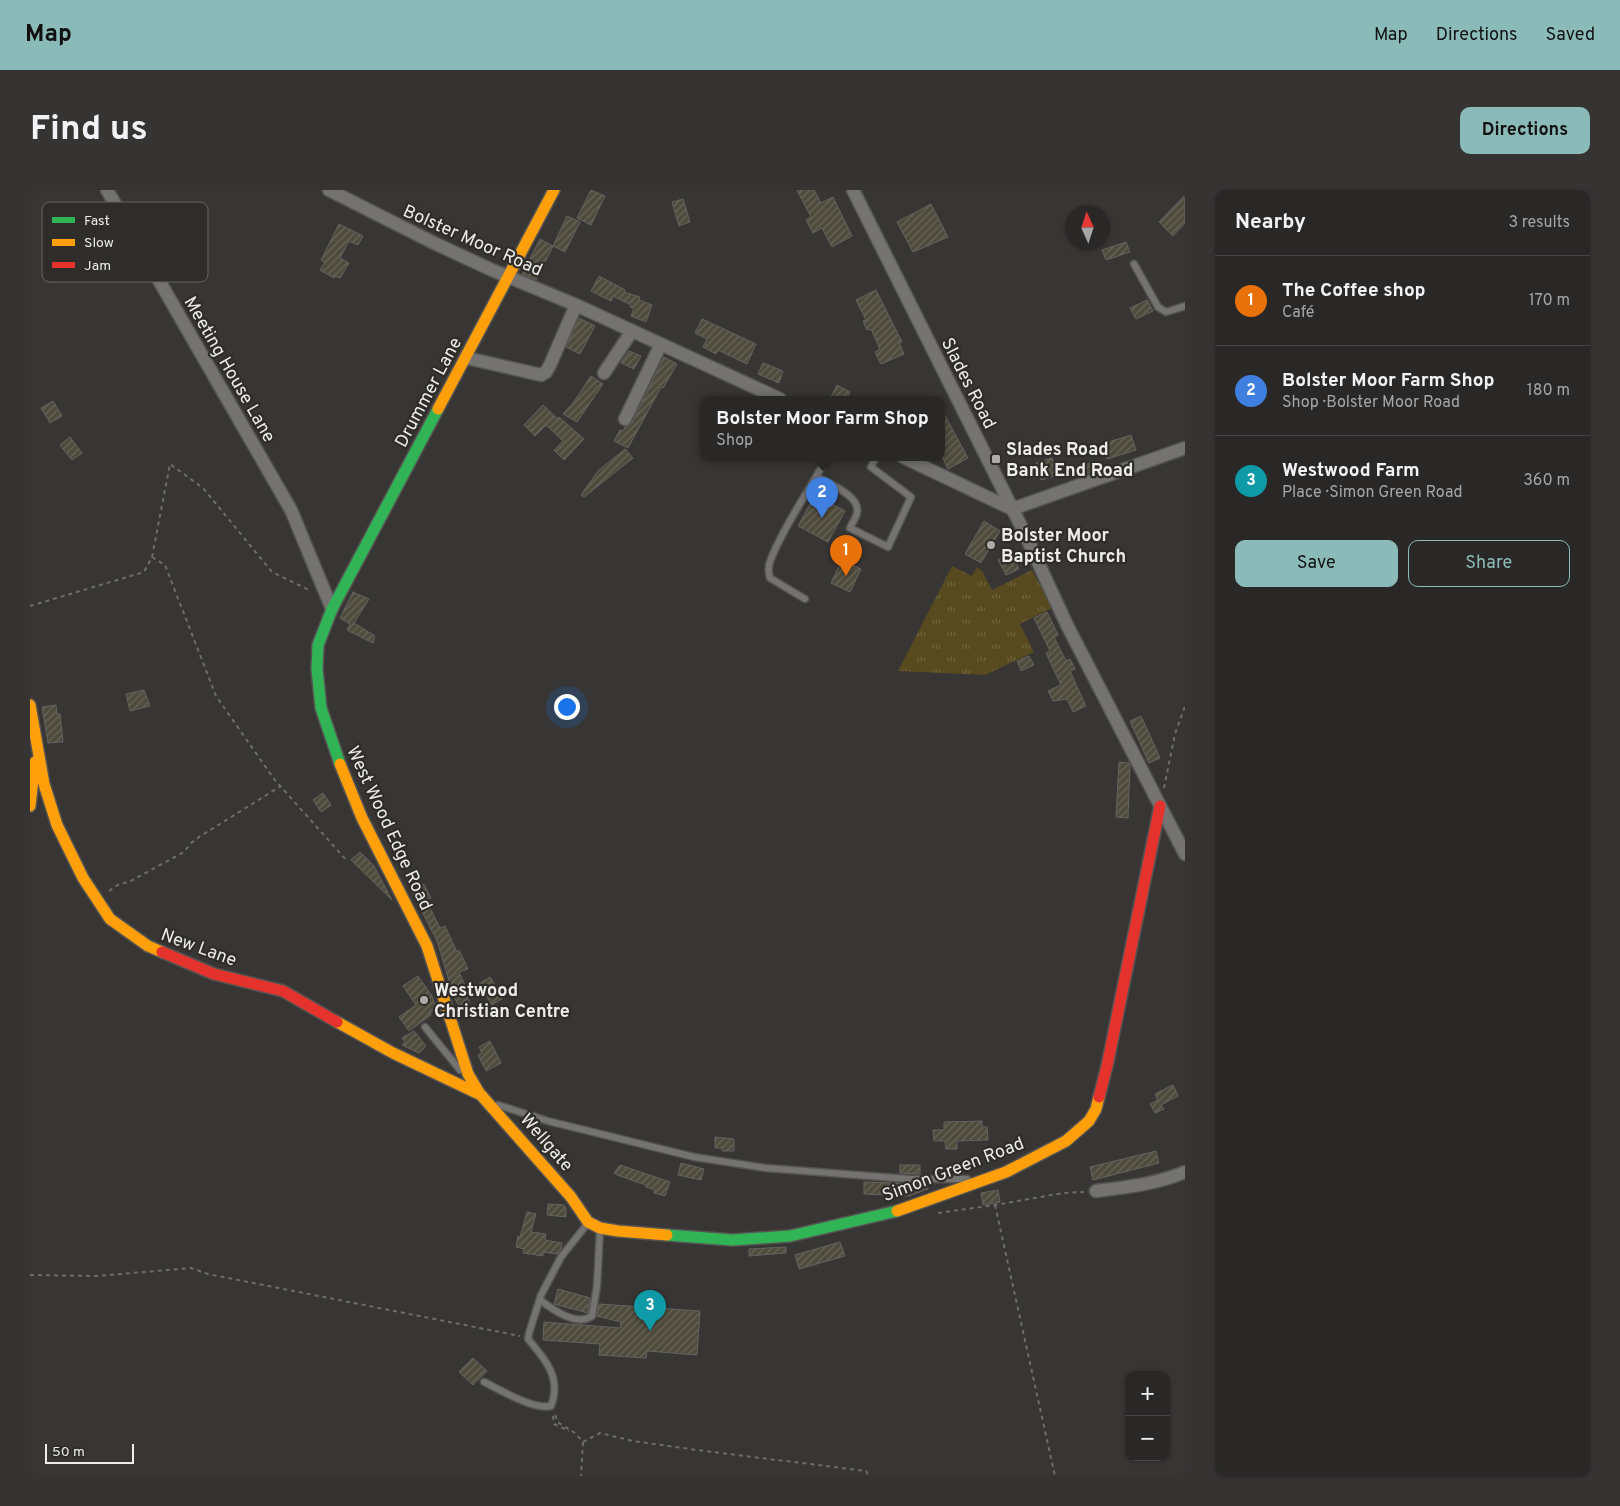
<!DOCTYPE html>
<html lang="en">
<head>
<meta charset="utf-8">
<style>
	:root { --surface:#2a2827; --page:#363433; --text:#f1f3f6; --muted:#a5a6a7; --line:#464444; --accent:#8bbbb9 }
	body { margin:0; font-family:Overpass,sans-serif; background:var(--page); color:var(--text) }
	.controls { position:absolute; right:15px; bottom:15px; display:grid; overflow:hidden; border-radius:10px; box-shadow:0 1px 4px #0004 }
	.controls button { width:45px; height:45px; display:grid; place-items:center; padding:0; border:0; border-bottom:1px solid var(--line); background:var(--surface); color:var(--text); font:25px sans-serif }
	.compass { position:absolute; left:1035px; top:15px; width:45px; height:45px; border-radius:50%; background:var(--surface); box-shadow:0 1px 4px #0004; rotate:357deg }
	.scale { position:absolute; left:15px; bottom:12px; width:89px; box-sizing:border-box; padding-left:5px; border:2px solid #edece9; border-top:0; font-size:14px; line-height:18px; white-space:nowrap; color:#edece9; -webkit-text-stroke:4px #2f2d29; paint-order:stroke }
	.you { position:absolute; left:536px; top:516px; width:18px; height:18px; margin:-12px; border:4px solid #fff; border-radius:50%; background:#1a73e8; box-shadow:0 0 0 8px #1a73e833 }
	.badge { display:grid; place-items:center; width:32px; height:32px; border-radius:50%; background:var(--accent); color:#fff; font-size:16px; font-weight:700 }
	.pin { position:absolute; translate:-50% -41px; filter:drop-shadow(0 1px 2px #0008) }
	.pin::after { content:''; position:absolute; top:26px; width:18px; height:15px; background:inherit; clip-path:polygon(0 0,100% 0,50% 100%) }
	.popup { position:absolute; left:670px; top:206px; width:245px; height:65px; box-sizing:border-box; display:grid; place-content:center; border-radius:10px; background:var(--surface); filter:drop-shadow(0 1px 4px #0005); font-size:16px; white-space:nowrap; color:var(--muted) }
	.popup b { font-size:19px; color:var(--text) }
	.popup::after { content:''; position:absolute; left:50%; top:100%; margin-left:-10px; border:10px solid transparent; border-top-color:var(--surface) }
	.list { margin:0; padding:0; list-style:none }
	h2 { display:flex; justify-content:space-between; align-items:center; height:65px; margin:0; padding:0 20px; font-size:21px }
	h2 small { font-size:16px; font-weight:400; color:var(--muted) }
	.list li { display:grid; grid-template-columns:32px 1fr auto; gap:15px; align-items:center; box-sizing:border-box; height:90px; padding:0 20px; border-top:1px solid var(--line) }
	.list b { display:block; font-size:19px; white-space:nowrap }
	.list p { margin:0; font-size:16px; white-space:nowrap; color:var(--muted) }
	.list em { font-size:16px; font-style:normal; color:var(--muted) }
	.actions { display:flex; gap:10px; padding:15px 20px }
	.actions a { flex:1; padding:11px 0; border:1px solid var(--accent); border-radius:10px; text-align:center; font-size:18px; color:var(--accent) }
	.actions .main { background:var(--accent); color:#111 }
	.map { position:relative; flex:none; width:1155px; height:1286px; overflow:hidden; border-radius:10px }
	header { display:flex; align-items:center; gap:30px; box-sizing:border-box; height:70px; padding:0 25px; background:var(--accent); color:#111 }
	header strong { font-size:24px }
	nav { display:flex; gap:28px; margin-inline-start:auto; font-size:18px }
	.intro { display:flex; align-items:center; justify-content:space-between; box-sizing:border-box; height:120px; padding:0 30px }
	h1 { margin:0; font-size:35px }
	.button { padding:12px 22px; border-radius:10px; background:var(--accent); color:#111; font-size:18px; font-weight:700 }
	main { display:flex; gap:30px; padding:0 30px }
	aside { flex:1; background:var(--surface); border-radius:10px; box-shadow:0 1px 4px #0004 }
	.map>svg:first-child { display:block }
</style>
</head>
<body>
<header>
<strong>Map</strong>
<nav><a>Map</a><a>Directions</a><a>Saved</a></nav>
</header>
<div class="intro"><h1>Find us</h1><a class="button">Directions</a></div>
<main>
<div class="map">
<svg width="1155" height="1286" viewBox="0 0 1155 1286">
	<defs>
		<pattern id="park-tufts" width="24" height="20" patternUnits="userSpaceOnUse" patternTransform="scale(1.25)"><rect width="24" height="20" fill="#564a1e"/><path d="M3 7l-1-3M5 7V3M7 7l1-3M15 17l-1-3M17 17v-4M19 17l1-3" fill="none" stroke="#6f643f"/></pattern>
		<pattern id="building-hatch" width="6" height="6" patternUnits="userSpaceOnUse" patternTransform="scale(1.25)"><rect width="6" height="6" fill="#4f4b3c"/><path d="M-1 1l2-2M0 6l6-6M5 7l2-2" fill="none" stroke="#696558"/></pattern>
	</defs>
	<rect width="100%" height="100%" fill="#383634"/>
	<path fill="url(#park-tufts)" d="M922 376 942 386 947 377 952 381 962 400 1002 380 1022 418 990 434 1004 462 955 485 868 481Z"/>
	<path fill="url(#building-hatch)" stroke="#636361" d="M561 0 575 6 561 35 547 28Z
		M767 0H784L791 13 803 7 822 46 802 57 792 38 783 43 776 30 781 27Z
		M1155 5V33L1143 46 1129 32Z
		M653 9 660 32 649 36 642 12Z
		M901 14 918 47 883 62 867 32Z
		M537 26 550 32 535 62 523 56Z
		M309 34 333 46 328 55 319 51 310 68 319 73 310 88 306 86 304 88 290 80 295 72 291 70Z
		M510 49 523 56 506 90 492 84Z
		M1096 52 1100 62 1076 70 1072 60Z
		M569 86 595 100 594 102 610 107 609 110 622 115 616 132 601 126 604 118 600 117 601 115 583 106 581 111 561 101Z
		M846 100 872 152 869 153 874 164 851 174 845 162 850 159 841 139 837 140 833 131 836 130 826 110Z
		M1117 110 1123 121 1106 129 1100 118Z
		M549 128 565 136 550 164 536 157Z
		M672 129 726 154 717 174 688 160 686 164 673 157 677 149 665 143Z
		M599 161 611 166 604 179 591 173Z
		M634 167 647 174 633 198 631 197 598 258 584 251 590 240 593 241 595 237 599 236 602 233Z
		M733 173 753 181 749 193 728 184Z
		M561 186 573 194 547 232 533 224 543 213Z
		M807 195 820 202 817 209H800Z
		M23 211 32 226 20 233 11 218Z
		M513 215 528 229 529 227 554 249 534 270 524 260 533 251 516 235 505 246 494 235Z
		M911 218 938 268 918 279 911 264Z
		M1101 245 1106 260 1077 269 1072 254Z
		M40 247 52 263 42 270 30 255Z
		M595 259 603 268 554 307 551 305 568 281Z
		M1022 268 1028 285 1011 290 1006 273Z
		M1061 273 1064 281 1047 287 1044 279Z
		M785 305 815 321 798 352 768 336Z
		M954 331 970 341 951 373 935 364Z
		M981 363 989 379 976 385 968 370Z
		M812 370 831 379 820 402 801 393Z
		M323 402 339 409 324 433 345 446 343 453 317 440 320 434 310 428Z
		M1017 422 1028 445 1024 447 1036 471 1040 469 1045 479 1040 481 1056 516 1043 522 1037 509 1023 511 1018 501 1031 495 1016 463 1020 461 1004 428Z
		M999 466 1004 475 991 481 987 471Z
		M114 500 120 516 100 521 96 504Z
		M26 515 27 524H30L33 552 18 553 12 517Z
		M1111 526 1130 568 1119 573 1100 531Z
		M1089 572 1099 573 1100 575 1098 628 1086 627Z
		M293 603 301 615 291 622 283 610Z
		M330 662 344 676 362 710 321 670Z
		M394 694 401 708 396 710 410 738 415 736 427 762 429 760 438 779 429 782 438 802 435 803 440 813 430 818 424 807 407 751 381 700Z
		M388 786 402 806 406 818 400 823 401 825 379 841 369 827 386 815 373 796Z
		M460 787 473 808 462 815 449 794Z
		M384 841 396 856 389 863 372 855 375 852 372 848Z
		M460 851 471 873 456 881 448 865 452 863 449 857Z
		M1143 895 1148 906 1131 915 1134 919 1125 923 1120 914 1128 910 1125 904Z
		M952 931V937H957L958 950 927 951V959H916L915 951H904L903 940H914V932Z
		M685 947 704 949V961H692V958H685Z
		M1126 961 1129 973 1063 990 1060 977Z
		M651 973 674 979 671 990 648 985Z
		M590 975 640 992 635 1006 624 1003 625 1000 616 997V995L587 985V984L584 983Z
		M870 975H890V984L870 983Z
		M834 992 890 994 897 995 898 999 879 1006 834 1004Z
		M968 1000 970 1012 953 1015 951 1003Z
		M518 1014 534 1015 536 1019V1027L517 1025Z
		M497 1022 506 1024 501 1042 516 1044 515 1050 532 1053 531 1059 527 1064 513 1062V1066L493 1063 494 1059 486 1057 488 1046 490 1047Z
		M810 1052 815 1066 769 1079 765 1065Z
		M756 1057V1063L719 1066V1059Z
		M528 1099 560 1108 558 1123 524 1114Z
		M569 1114 670 1121 667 1165 617 1161 616 1168 569 1165 570 1154 513 1150 514 1132 590 1138 591 1132 567 1126Z
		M443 1168 457 1181 443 1195 429 1182Z"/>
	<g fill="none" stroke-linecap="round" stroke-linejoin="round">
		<g stroke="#555452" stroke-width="9">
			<path id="lane" d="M1104 74 1128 117 1136 122 1155 116
				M787 287C798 293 831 306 827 323 826 328 822 333 820 338L858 357 881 307 841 277 846 267
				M775 409 740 388C738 382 738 376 741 369 754 335 780 300 797 267
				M395 837 430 880
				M468 915 518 931 664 967 736 978 879 989H937
				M510 1110C522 1119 546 1137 562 1126L567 1096 570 1039
				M454 1192C471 1200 503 1220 521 1216 532 1188 515 1169 498 1149L499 1143 511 1105 531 1067 558 1033"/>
		</g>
		<g stroke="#555452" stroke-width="15">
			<path id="street" d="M77 0 261 320 302 419
				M299 0 404 53 462 80 546 115 750 209
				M823 0 994 342 1037 435 1155 664
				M437 168 511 185 516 182 520 175 546 115
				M574 183 602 141
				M595 229 631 154
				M873 267 982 319
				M982 319 1155 258
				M1066 1001C1097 997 1127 994 1155 982"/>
		</g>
		<g stroke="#555452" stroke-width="14">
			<path id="fast" d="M310 574 291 518 287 479 288 455 302 419 408 219
				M637 1045 702 1050 760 1046 867 1021"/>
		</g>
		<g stroke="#555452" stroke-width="14">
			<path id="slow" d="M408 219 524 0
				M0 515 14 594 27 635 53 688 80 729 118 756 132 762
				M310 574 332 628 397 756 438 884 450 904
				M0 616 5 572
				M307 832 363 863 451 905 541 1007 558 1032 570 1038 588 1041 637 1045
				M867 1021 976 982 1036 951 1059 931 1066 919 1069 907"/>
		</g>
		<g stroke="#555452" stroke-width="14">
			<path id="jam" d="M132 762 184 784 253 801 307 832
				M1069 907 1077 876 1130 616"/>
		</g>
		<path stroke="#6e6d6b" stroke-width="2" stroke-dasharray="4 4" stroke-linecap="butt" d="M122 367 140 274 173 298 242 382 281 401
			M0 416 114 382 122 367 135 375 186 506 244 589 318 672
			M1134 598 1145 544 1155 516
			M79 701 89 694 99 692 154 662 161 653 169 647 251 596
			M965 1015 1025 1286
			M908 1023 965 1015 1033 1003 1054 1002
			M0 1085 67 1086 161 1078 178 1084 490 1146
			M525 1225 529 1233 545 1243 553 1252 551 1286
			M523 1226 524 1234 539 1241
			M553 1252 570 1243 603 1251 667 1260 836 1281 839 1286"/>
		<use href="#lane" stroke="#747371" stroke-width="6"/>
		<use href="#street" stroke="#747371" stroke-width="12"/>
		<use href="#fast" stroke="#30b455" stroke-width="11"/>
		<use href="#slow" stroke="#ff9f0a" stroke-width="11"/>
		<use href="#jam" stroke="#e5322d" stroke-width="11"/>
	</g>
	<g fill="#aeacaa" stroke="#2f2d29" stroke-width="2">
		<rect x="961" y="264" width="10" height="10" rx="2.5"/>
		<circle cx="961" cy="355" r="5"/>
		<circle cx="394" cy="810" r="5"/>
	</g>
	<g text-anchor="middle" stroke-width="4.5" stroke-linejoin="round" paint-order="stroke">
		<g font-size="18" fill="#edece9" stroke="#2f2d29">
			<text transform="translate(443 50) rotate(24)" y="6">Bolster Moor Road</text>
			<text transform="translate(200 179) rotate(60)" y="6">Meeting House Lane</text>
			<text transform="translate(939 193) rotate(63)" y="6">Slades Road</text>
			<text transform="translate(398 202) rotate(-62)" y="6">Drummer Lane</text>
			<text transform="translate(360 638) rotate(65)" y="6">West Wood Edge Road</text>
			<text transform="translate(169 757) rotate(20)" y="6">New Lane</text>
			<text transform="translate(517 952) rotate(49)" y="6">Wellgate</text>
			<text transform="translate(923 979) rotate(-21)" y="6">Simon Green Road</text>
		</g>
		<g font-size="18" font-weight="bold" fill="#edece9" stroke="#2f2d29" text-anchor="start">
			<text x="976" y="265">Slades Road<tspan x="976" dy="21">Bank End Road</tspan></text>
			<text x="971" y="351">Bolster Moor<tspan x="971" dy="21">Baptist Church</tspan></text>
			<text x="404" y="806">Westwood<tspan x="404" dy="21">Christian Centre</tspan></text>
		</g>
	</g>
	<rect x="12" y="12" width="166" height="80" rx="8" fill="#2f2d29" stroke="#686663" stroke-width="1"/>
	<rect x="22" y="27" width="23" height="6" fill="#30b455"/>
	<rect x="22" y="49" width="23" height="7" fill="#ff9f0a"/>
	<rect x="22" y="72" width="23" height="6" fill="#e5322d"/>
	<g font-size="14" fill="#edece9">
		<text x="54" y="35">Fast</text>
		<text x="54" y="57">Slow</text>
		<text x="54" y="80">Jam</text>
	</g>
</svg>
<div class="controls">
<button>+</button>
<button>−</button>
</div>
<svg class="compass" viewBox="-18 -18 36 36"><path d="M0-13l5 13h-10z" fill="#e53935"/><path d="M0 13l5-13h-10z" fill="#a5a6a7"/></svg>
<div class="scale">50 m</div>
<div class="you"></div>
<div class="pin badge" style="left:816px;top:386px;background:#e8710a">1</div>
<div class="pin badge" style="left:792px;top:328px;background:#3f7fe0">2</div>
<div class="popup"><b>Bolster Moor Farm Shop</b>Shop</div>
<div class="pin badge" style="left:620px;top:1141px;background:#0f9aa8">3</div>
</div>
<aside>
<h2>Nearby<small>3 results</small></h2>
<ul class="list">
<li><span class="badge" style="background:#e8710a">1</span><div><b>The Coffee shop</b><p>Café</p></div><em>170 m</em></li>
<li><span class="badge" style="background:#3f7fe0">2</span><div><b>Bolster Moor Farm Shop</b><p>Shop · Bolster Moor Road</p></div><em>180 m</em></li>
<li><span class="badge" style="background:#0f9aa8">3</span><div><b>Westwood Farm</b><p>Place · Simon Green Road</p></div><em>360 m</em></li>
</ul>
<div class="actions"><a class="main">Save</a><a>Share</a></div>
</aside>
</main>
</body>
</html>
